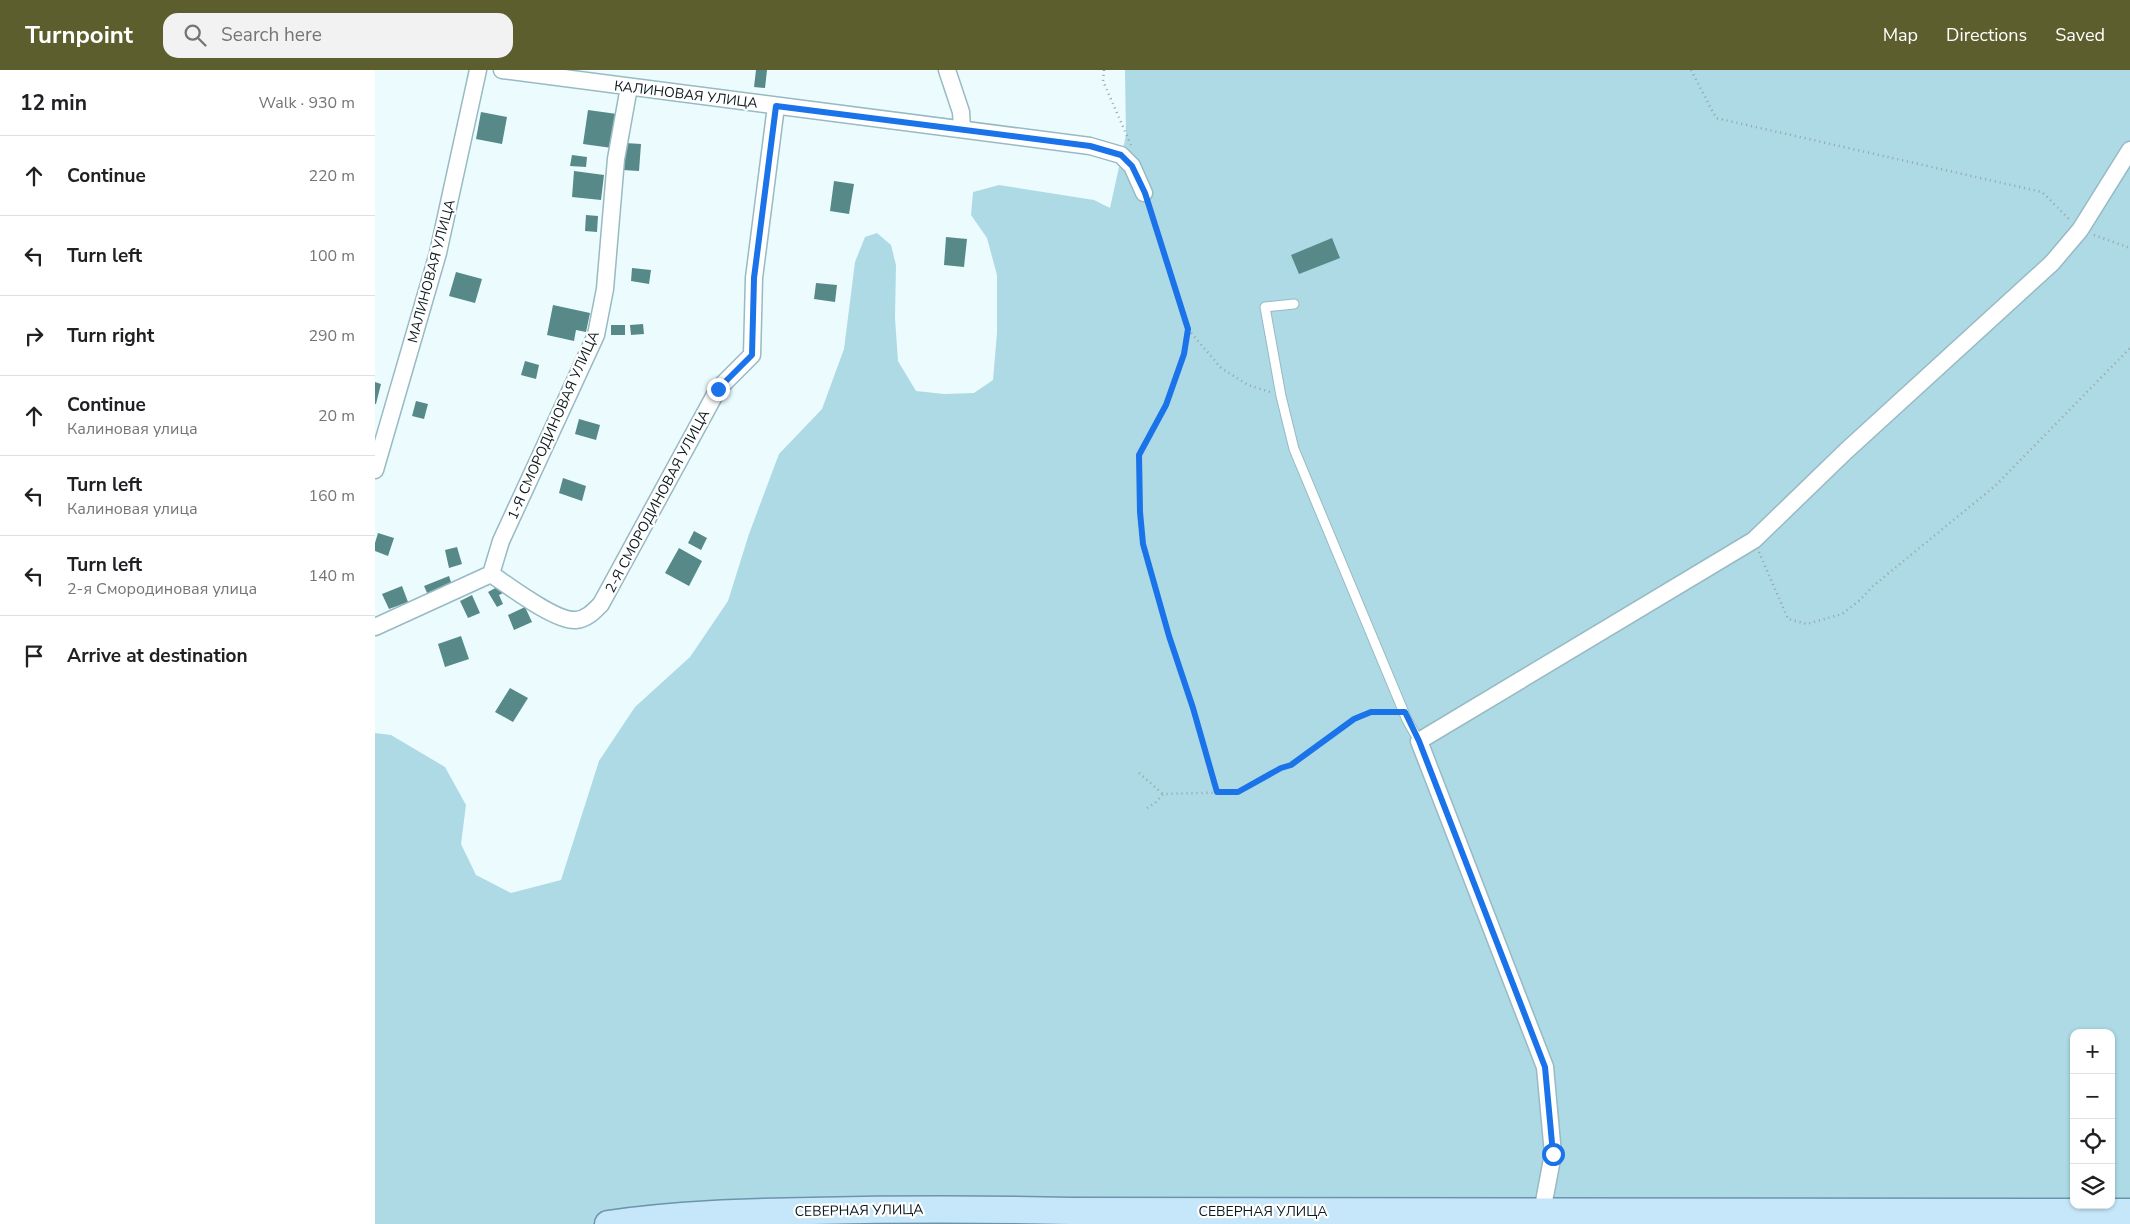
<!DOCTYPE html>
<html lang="en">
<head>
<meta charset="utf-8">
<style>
	:root { --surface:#fff; --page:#f2f2f2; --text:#202124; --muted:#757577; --line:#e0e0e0; --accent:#5c5f2d }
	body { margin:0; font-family:"Nunito Sans",sans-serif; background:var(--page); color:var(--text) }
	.controls { position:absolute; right:15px; bottom:15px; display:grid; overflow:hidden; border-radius:10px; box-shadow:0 1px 4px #0004 }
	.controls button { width:45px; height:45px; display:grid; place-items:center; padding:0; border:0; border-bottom:1px solid var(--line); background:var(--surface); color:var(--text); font:25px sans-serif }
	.stop { position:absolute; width:15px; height:15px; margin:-11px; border:4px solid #1a73e8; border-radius:50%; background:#fff }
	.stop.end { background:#1a73e8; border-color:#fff; box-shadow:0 1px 5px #0008 }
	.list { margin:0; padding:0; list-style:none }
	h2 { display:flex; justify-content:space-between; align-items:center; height:65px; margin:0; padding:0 20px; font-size:21px }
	h2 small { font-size:16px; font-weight:400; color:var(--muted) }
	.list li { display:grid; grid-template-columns:32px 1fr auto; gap:15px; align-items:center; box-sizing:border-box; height:80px; padding:0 20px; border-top:1px solid var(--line) }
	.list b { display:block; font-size:19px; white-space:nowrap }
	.list p { margin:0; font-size:16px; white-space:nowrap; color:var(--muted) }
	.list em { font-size:16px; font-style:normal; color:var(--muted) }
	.icon { flex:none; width:28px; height:28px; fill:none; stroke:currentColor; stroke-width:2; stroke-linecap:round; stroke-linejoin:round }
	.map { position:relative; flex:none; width:1755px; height:1154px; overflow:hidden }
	header { display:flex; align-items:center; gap:30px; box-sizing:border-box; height:70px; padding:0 25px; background:var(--accent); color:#fff }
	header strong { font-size:24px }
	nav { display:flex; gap:28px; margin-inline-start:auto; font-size:18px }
	.search { width:350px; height:45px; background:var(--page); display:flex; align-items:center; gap:12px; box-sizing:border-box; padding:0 18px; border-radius:15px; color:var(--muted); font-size:19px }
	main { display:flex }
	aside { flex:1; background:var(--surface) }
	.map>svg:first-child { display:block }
</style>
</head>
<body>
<header>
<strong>Turnpoint</strong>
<div class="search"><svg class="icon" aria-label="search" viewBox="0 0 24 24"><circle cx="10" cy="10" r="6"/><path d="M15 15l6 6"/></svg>Search here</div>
<nav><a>Map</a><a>Directions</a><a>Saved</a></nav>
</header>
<main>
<aside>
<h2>12 min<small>Walk · 930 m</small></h2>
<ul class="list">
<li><svg class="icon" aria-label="ahead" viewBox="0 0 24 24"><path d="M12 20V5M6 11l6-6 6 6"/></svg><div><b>Continue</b></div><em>220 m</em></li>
<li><svg class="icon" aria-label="left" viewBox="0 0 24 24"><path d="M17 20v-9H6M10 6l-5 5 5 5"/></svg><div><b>Turn left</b></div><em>100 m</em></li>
<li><svg class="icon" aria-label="right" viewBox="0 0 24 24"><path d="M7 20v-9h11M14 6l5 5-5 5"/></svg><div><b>Turn right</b></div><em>290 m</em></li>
<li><svg class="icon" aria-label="ahead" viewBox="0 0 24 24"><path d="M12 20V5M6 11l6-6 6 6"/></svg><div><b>Continue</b><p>Калиновая улица</p></div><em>20 m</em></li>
<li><svg class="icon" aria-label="left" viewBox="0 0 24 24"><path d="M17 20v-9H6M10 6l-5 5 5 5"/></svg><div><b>Turn left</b><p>Калиновая улица</p></div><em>160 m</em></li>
<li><svg class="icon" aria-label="left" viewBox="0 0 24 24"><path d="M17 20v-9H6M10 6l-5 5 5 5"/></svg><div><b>Turn left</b><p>2-я Смородиновая улица</p></div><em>140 m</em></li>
<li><svg class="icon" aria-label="arrive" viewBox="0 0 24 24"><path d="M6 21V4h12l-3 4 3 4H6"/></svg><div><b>Arrive at destination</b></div></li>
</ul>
</aside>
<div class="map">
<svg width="1755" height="1154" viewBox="0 0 1755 1154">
	<rect width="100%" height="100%" fill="#ecfbfe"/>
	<path fill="#addae5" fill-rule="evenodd" d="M750 0H1755V1136L1160 1154H0V663L16 665 70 697 91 735 86 774 101 805 136 823 186 810 224 691 260 637 315 587 353 531 374 464 404 384 447 339 469 279 480 192 490 167 502 163 516 175 521 195 520 248 523 291 541 321 569 324 599 323 618 310 622 263V205L612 168 596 145 598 122 624 115 719 130 735 138 751 65ZM1699 963H1736V1135H1699Z"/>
	<path fill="#568988" d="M381 0H392L390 18 379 17Z
		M213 40 242 44 237 78 208 74Z
		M106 42 132 47 127 74 101 69Z
		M250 73 266 74 264 101 248 100Z
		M197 85 212 87 211 97 195 96Z
		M199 101 229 105 226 130 197 127Z
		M459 111 479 114 474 144 455 141Z
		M211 145 223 146 222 162 210 161Z
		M571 167 592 169 589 197 569 195Z
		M957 168 965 188 924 204 916 185Z
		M257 198 276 200 274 214 256 211Z
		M81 202 107 209 100 233 74 226Z
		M441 213 462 215 460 232 439 229Z
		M178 235 215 243 211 262 201 260 199 271 172 265Z
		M268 254 269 264 256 265 255 255Z
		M236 255H250V265H236Z
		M150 291 164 295 161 309 146 305Z
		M0 312 6 314 1 334H0Z
		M41 331 53 334 49 349 37 346Z
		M204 349 225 355 221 370 200 364Z
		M188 408 211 416 207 431 184 423Z
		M319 461 332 468 326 480 313 473Z
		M3 463 19 468 13 486 0 481V473Z
		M82 477 87 494 74 498 70 480Z
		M304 478 327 491 314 516 290 503Z
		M74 506 77 515 53 525 49 516Z
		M27 516 33 532 14 539 7 524Z
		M124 516 128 523 124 525 128 534 122 537 113 522Z
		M97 525 105 543 93 548 85 531Z
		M150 537 157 552 139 560 133 545Z
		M86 566 94 589 70 597 63 574Z
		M135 618 153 628 138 652 120 642Z"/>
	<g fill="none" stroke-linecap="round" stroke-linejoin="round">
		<g stroke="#97bac3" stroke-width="11">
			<path id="service" d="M919 234 890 237 906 326 919 379 1032 650 1044 671"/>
		</g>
		<g stroke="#97bac3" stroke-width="19">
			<path id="minor" d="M127 0 715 76 746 85 757 96 769 123
				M572 0 586 42 587 59
				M0 400 63 183 103 0
				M116 504C134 516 181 552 201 550 212 549 219 541 226 534L343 319 377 285 379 208 401 36
				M0 557 116 504 126 471 221 265 230 219 241 89 254 17
				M1167 1142 1178 1084 1170 997 1044 671 1379 470 1471 381 1677 193 1705 160 1755 80"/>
		</g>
		<g stroke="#6c94ab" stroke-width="29">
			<path id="primary" d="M233 1154C300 1144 369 1142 437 1141 524 1139 609 1139 696 1141L1755 1142"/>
		</g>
		<path stroke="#96a4a7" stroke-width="2.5" stroke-dasharray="1 4" stroke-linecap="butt" d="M729 0 728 11 756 75
			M1316 0 1341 48 1667 122 1694 149
			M773 136 813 259 809 284 791 335 764 385 765 442 768 474 794 565 818 638 842 722
			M1719 165 1755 178
			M813 259 846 298 873 315 895 322
			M1384 482 1413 549 1432 554 1467 544 1485 530 1498 516 1620 416 1755 278
			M764 703 788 724
			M772 738 780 733 788 724 863 722 906 698 916 695 979 649 996 642H1018"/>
		<use href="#service" stroke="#fff" stroke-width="9"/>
		<use href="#minor" stroke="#fff" stroke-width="16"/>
		<use href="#primary" stroke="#c6e7fa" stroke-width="26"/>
	</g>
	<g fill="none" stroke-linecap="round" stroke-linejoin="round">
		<path stroke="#1a73e8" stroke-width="6" d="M343 319 377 285 379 208 401 36 715 76 746 85 757 96 770 123 813 259 809 284 791 335 764 385 765 442 768 474 794 566 818 638 842 722H863L906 698 916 695 979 649 996 642H1030L1044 671 1170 997 1178 1084"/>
	</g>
	<g text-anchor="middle" stroke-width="4.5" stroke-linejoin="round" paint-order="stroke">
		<g font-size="14" fill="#0c191d" stroke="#fff">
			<text transform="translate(311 24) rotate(7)" y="5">КАЛИНОВАЯ УЛИЦА</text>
			<text transform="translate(56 201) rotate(-75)" y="5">МАЛИНОВАЯ УЛИЦА</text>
			<text transform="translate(178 355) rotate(-66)" y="5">1-Я СМОРОДИНОВАЯ УЛИЦА</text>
			<text transform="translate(282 431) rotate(-62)" y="5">2-Я СМОРОДИНОВАЯ УЛИЦА</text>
			<text transform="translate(484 1140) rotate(-1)" y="5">СЕВЕРНАЯ УЛИЦА</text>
			<text x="888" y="1146">СЕВЕРНАЯ УЛИЦА</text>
		</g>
	</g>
</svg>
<div class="controls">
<button>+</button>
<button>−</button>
<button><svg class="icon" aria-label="locate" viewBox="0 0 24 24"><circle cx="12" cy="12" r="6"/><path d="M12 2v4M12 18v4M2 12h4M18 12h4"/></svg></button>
<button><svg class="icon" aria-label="layers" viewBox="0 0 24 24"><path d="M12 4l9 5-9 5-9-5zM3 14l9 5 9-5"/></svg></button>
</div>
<div class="stop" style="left:1178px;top:1084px"></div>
<div class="stop end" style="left:343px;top:319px"></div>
</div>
</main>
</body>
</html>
